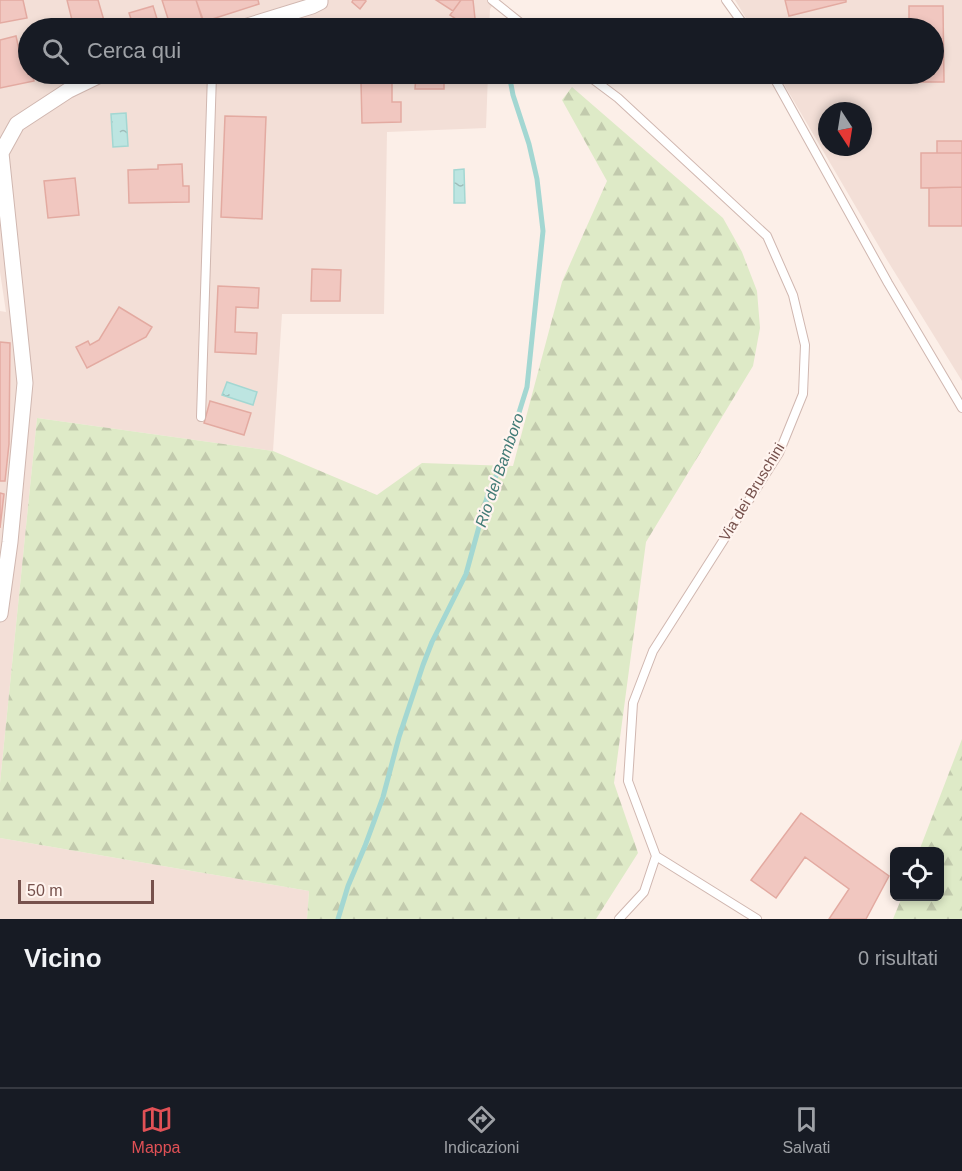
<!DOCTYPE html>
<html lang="it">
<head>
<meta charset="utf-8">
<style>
	:root { --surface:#171b24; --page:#20242c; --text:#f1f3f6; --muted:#9ea1a6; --line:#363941; --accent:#e25156 }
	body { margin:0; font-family:Helvetica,sans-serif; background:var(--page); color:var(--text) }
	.controls { position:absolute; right:18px; bottom:18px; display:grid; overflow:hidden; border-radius:9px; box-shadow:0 3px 9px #0003 }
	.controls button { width:54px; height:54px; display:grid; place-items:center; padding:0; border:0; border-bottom:2px solid var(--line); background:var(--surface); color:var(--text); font:30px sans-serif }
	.compass { position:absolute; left:818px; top:102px; width:54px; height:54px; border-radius:50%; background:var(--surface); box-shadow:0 3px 9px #0003; rotate:168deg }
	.scale { position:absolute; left:18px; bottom:15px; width:136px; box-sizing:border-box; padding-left:6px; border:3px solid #76514c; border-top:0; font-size:16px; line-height:21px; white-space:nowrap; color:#76514c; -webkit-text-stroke:4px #fff4ef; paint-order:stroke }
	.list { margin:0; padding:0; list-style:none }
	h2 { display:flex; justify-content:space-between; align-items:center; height:78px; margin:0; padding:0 24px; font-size:26px }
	h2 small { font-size:20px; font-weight:400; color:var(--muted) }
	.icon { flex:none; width:33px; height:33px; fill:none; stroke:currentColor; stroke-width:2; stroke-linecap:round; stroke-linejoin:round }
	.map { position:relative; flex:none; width:962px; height:919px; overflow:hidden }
	.search { position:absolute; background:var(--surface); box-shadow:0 3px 9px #0003; left:18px; right:18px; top:18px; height:66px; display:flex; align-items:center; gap:15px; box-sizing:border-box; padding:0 21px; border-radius:33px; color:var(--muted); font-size:22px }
	.sheet { height:168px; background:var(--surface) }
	nav { display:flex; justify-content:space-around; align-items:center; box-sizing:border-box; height:84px; border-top:2px solid var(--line); background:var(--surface); font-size:16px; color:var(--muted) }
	nav a { display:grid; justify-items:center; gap:3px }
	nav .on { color:var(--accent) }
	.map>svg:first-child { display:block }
</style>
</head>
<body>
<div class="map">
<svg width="962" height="919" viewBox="0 0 962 919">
	<defs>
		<pattern id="forest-firs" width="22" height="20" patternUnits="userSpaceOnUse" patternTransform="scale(1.5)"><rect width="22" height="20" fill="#deeac7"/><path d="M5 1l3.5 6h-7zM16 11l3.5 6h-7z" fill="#c2caad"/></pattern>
		<pattern id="water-ripples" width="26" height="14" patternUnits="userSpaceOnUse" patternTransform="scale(1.5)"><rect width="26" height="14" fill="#bde5e1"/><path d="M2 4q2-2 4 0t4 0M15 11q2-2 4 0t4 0" fill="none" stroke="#9ebcb9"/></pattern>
	</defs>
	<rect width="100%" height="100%" fill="#fcefe8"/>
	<path fill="#f3dfd7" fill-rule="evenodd" d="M0 0H496L490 9 489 28H28V74H488L486 128 387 132 384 314H282L273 451 37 418 0 783V311L6 312 0 272Z
		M735 0H962V381L887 260 778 74H934V28H752ZM827 111H863V147H827Z
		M0 838 309 891 307 919H0Z"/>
	<path fill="url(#forest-firs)" d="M572 87 723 218 742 252 757 291 760 328 753 366 646 542 614 783 638 853 596 919H307L309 891 0 838V783L37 418 273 451 377 495 422 463 513 466 562 282 607 181 562 100Z
		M962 739V919H893L902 897 940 896V852L919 851Z"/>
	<path fill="url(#water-ripples)" stroke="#a3d7d2" stroke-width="1.5" d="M126 113 128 146 113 147 111 114Z
		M464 169 465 203H454V170Z
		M227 382 257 392 253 405 222 395Z"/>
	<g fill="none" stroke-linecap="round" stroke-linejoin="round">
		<path stroke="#a3d7d2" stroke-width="5" d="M492 25 494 28
			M338 919 348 886 365 846 383 797 399 737 423 665 432 642 466 574 488 494 506 454 527 387 543 231 537 179 529 144 513 95 509 74"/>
	</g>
	<path fill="#f1c7c0" stroke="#e3aaa1" stroke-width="1.5" d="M0 0H23L27 18 0 23Z
		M67 0H98L105 24 87 28H74Z
		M162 0H196L206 28H171Z
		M196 0H258L259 4 203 22Z
		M353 0H365L366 1 360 9 352 2Z
		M436 0H461L453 11Z
		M461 0H473L476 28H463L462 23 450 15Z
		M785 0H846V2L789 16Z
		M153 6 158 22 150 25 152 28H134L129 13Z
		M909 6H943L944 82H909V74H934V28H901V26H909Z
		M16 36 20 54 28 52V74H32L34 81 0 88V40Z
		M416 74H444V89H415Z
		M361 83H392V102H401V122L362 123Z
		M225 116 266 117 262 219 221 217Z
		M937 141H962V153H937Z
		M921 153H962V187L921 188Z
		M182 164 183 186H189V202L129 203 128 170 158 169V165Z
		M75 178 79 215 48 218 44 181Z
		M962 187V226H929V188Z
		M312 269 341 270 340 301H311Z
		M218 286 259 288 258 308 236 307 235 332 257 333 256 354 215 352Z
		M119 307 152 327 146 337 87 368 76 347 88 341 90 345 99 340Z
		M0 342 10 343 9 444 5 481H0Z
		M210 401 251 413 244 435 204 423Z
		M0 493 4 494 0 528Z
		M801 813 889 876 866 919H829L849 889 805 857 776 898 751 880Z"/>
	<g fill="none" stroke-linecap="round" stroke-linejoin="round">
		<g stroke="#d0b7b0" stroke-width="10">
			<path id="lane" d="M492 0 527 28
				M726 0 746 28
				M586 74 618 98 767 236 793 295 805 345 803 394 779 453 653 651 633 703 628 781 656 856 757 919
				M772 74 888 283 962 408
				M201 417 212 74
				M619 919 644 892 656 856"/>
		</g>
		<g stroke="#d0b7b0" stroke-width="17">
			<path id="street" d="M241 28 312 6 320 2V0
				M0 614 10 542 25 383 1 153 17 124 69 90 102 74"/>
		</g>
		<use href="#lane" stroke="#fff" stroke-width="8"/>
		<use href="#street" stroke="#fff" stroke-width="15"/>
	</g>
	<g text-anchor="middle" stroke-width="4.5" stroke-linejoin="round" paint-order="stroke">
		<g font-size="15" fill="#76514c" stroke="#fff4ef">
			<text transform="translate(752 492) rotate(-59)" y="5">Via dei Bruschini</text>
		</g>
		<g font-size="16" font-style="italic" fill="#407a75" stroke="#fff4ef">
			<text transform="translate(499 470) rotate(-71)" y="6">Rio del Bamboro</text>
		</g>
	</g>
</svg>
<div class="controls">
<button><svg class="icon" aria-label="locate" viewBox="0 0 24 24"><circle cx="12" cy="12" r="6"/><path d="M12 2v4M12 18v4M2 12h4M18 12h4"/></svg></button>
</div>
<svg class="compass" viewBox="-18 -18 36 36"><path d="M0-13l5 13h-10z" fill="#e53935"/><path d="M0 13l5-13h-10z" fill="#9ea1a6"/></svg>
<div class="scale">50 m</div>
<div class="search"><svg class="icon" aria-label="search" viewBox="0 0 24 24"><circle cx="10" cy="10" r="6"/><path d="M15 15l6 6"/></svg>Cerca qui</div>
</div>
<section class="sheet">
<h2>Vicino<small>0 risultati</small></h2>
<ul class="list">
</ul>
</section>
<nav>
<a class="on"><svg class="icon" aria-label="map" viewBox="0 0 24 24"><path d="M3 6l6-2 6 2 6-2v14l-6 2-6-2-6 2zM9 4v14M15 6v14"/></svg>Mappa</a>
<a><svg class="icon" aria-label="directions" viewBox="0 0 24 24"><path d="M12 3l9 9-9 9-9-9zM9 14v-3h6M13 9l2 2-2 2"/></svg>Indicazioni</a>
<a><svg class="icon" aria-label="saved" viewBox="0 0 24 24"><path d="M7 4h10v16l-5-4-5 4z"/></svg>Salvati</a>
</nav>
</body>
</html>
